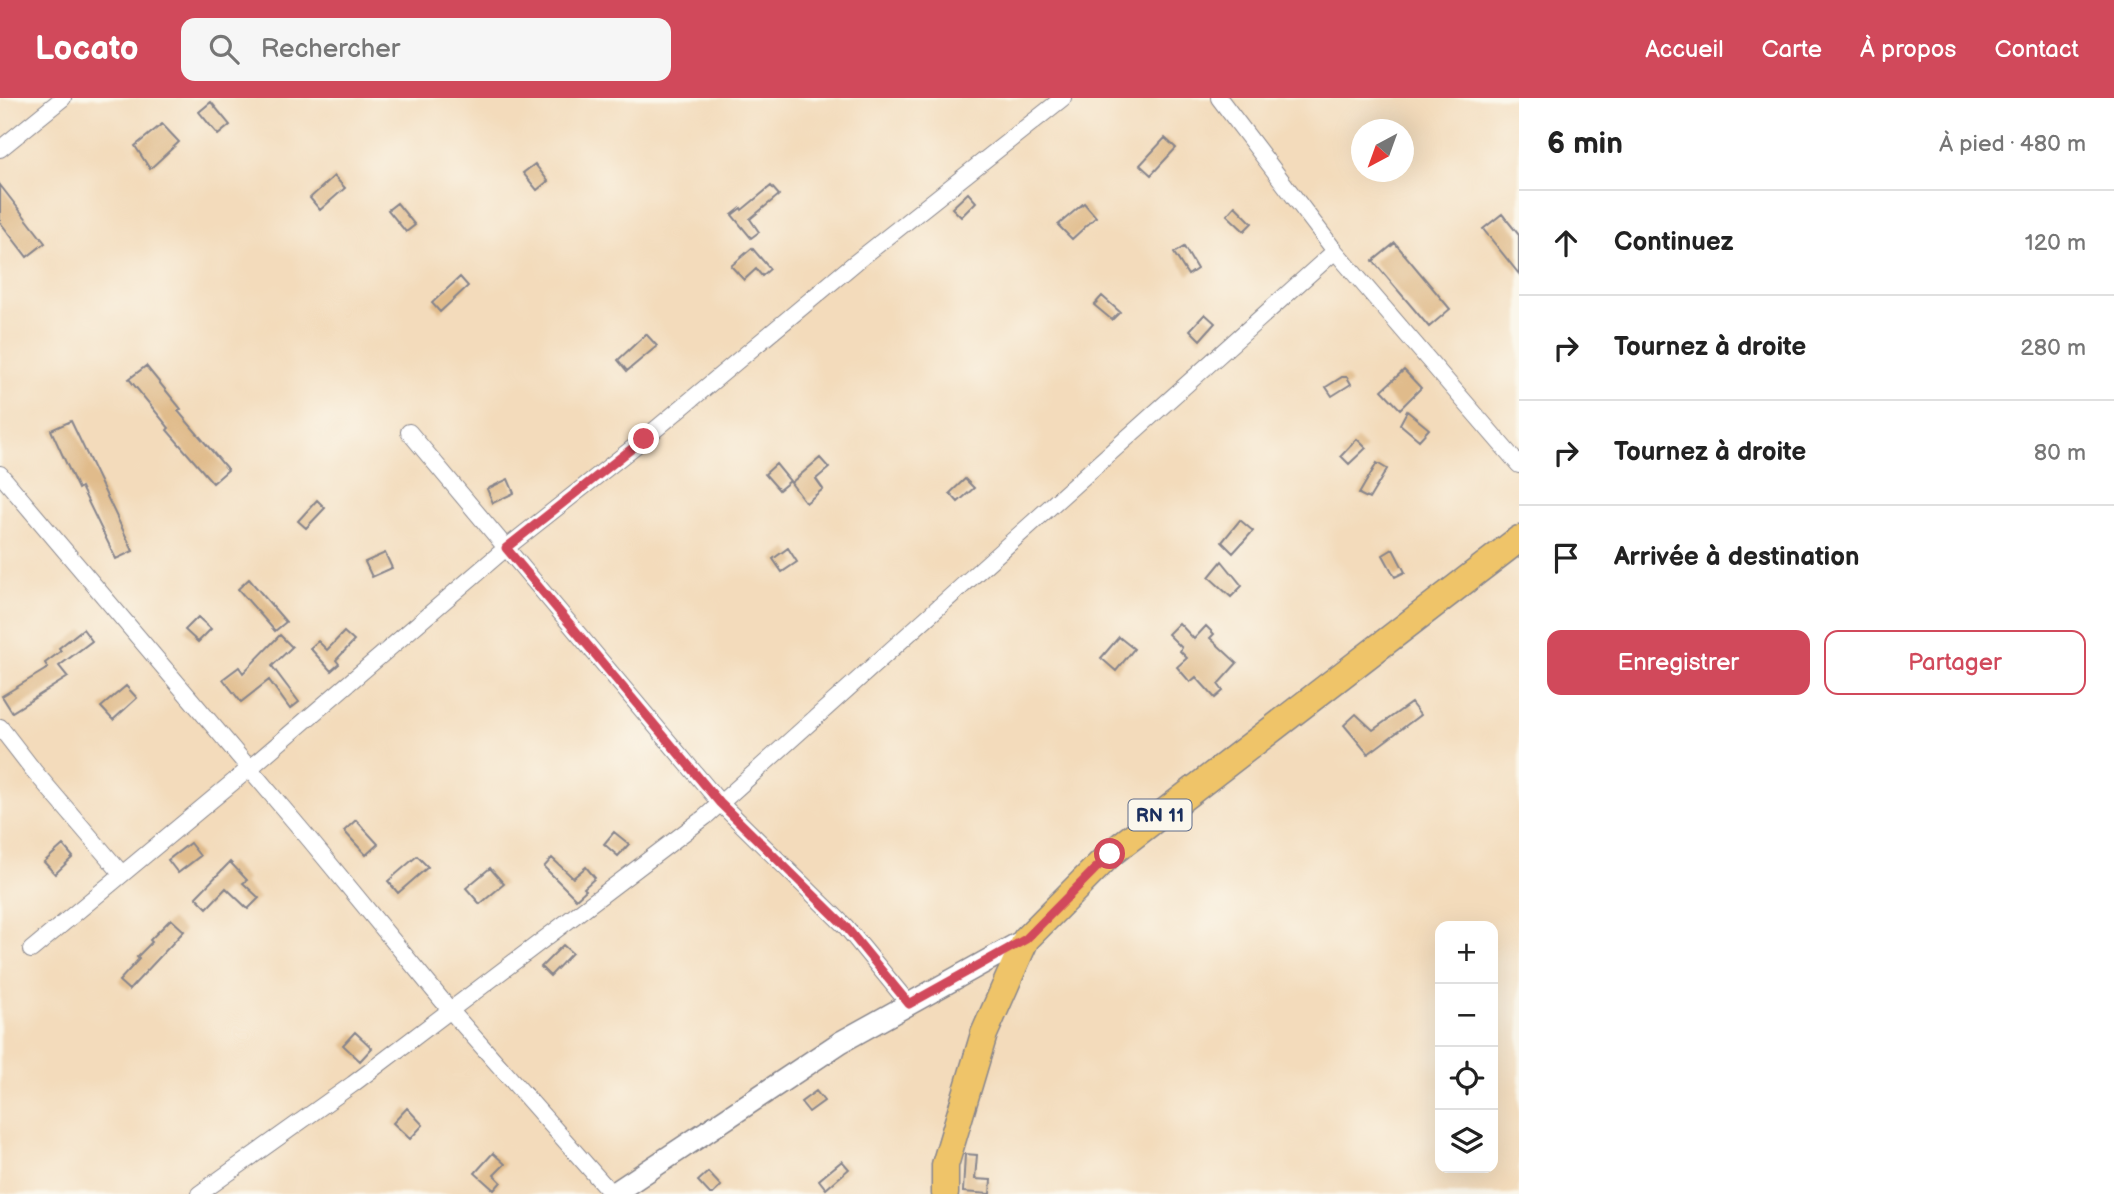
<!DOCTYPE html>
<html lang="fr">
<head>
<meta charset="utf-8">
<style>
	:root { --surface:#fff; --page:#f6f6f6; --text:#222; --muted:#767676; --line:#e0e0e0; --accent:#d1495b }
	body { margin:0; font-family:"Balsamiq Sans",sans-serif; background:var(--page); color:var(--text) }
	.controls { position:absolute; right:21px; bottom:21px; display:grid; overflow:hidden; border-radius:14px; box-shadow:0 7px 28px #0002 }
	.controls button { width:63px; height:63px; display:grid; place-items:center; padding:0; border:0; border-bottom:2px solid var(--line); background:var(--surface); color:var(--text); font:35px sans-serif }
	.compass { position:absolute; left:1351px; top:21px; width:63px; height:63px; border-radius:50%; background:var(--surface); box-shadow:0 7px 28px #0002; rotate:221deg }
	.stop { position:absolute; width:21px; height:21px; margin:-16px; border:5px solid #d1495b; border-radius:50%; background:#fff }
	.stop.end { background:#d1495b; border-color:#fff; box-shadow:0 2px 7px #0008 }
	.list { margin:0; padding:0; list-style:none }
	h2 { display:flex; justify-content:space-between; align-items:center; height:91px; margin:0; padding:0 28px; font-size:30px }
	h2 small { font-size:23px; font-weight:400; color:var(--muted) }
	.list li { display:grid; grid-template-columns:46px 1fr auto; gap:21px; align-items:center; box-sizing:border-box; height:105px; padding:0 28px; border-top:2px solid var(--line) }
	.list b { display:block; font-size:26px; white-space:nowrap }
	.list em { font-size:23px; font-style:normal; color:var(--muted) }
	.actions { display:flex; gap:14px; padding:21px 28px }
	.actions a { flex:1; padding:16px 0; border:2px solid var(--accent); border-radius:14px; text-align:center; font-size:24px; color:var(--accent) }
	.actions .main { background:var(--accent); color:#fff }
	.icon { flex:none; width:38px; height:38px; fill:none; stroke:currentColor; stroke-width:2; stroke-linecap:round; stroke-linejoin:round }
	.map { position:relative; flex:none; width:1519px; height:1096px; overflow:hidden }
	header { display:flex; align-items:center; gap:42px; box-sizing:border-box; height:98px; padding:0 35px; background:var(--accent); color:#fff }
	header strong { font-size:33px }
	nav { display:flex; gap:38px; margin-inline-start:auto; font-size:24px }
	.search { width:490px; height:63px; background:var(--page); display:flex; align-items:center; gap:18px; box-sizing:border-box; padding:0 24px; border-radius:14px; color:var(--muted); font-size:26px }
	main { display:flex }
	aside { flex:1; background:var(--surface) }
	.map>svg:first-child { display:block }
</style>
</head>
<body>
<header>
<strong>Locato</strong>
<div class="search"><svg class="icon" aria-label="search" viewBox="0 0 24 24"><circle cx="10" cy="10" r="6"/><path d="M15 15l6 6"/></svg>Rechercher</div>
<nav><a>Accueil</a><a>Carte</a><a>À propos</a><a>Contact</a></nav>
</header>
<main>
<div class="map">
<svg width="1519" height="1096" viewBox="0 0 1519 1096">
	<rect width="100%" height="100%" fill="#fbf7ec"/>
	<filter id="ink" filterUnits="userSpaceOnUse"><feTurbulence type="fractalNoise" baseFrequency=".0143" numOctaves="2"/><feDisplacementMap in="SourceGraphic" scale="14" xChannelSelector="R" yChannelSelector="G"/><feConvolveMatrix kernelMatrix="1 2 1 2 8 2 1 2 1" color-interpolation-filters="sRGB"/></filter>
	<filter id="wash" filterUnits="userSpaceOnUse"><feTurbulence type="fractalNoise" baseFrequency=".00686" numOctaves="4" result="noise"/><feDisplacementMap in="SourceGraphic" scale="28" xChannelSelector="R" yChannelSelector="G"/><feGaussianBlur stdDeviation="1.57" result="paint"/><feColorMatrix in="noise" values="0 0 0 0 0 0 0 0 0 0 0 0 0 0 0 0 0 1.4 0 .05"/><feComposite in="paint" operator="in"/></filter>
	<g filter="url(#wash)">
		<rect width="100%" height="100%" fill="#f3dbbb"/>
		<g id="blocks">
			<path fill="#e0bb8b" d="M211 4 230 27 218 37 199 14Z
				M162 26 179 44 150 71 135 48Z
				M1165 40 1176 50 1151 77 1140 67Z
				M535 66 548 83 537 92 523 75Z
				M334 78 345 90 320 112 310 100Z
				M0 87 45 145 27 159 0 124Z
				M771 88 779 97 750 121 759 134 751 140 732 117 741 110 742 112Z
				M968 95 976 104 961 119 952 110Z
				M397 105 415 127 406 134 388 112Z
				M1084 105 1096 119 1072 141 1058 127Z
				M1235 108 1252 125 1244 133 1227 117Z
				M1502 116 1519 137V176L1483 131Z
				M1395 145 1450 211 1429 229 1373 163Z
				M1184 149 1197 171 1188 177 1174 155Z
				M752 150 770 171 762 178 756 171 744 182 731 168Z
				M460 179 468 188 440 214 432 205Z
				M1102 198 1120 214 1112 222 1094 207Z
				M1205 216 1215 225 1200 242 1190 232Z
				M646 236 657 248 627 273 618 262Z
				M146 268 181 311 178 313 228 372 213 385 167 332 169 330 129 281Z
				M1404 272 1421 290 1400 311 1382 292Z
				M1342 279H1347L1351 286 1332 298 1326 289Z
				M1407 313 1429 331 1419 342 1400 326Z
				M71 323 133 453 116 461 81 389 78 391 51 332Z
				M1357 341 1366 350 1349 366 1341 358Z
				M820 360 829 370 816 381 823 391 806 405 791 385Z
				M1377 365 1387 371 1369 401 1359 396Z
				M776 366 790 383 779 392 765 376Z
				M508 381 514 395 493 405 487 391Z
				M965 381 974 390 958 404 950 395Z
				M317 402 325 410 306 430 298 423Z
				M1240 422 1253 433 1233 455 1222 444Z
				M788 450 797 464 782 474 773 461Z
				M1393 451 1405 474 1395 479 1383 457Z
				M385 455 392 470 372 479 365 464Z
				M1222 463 1242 488 1231 499 1209 479Z
				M249 481 286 524 275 533 238 491Z
				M198 519 211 531 198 544 185 532Z
				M1179 525 1194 541 1206 528 1214 536 1210 540 1237 565 1218 586 1223 593 1215 600 1196 579 1190 584 1177 569 1187 560 1180 553 1182 550 1168 536Z
				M83 531 92 543 59 568 68 579 12 614 2 598 48 570 45 565 61 553 59 550Z
				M344 534 354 543 336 562 339 566 331 573 310 550 318 543 327 552Z
				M280 537 292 549 272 568 299 604 290 611 269 582 241 604 223 581 239 569 243 575Z
				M1119 539 1134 551 1116 573 1101 560Z
				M126 588 137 600 113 622 101 609Z
				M1411 605 1420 617 1368 656 1344 627 1356 616 1373 632Z
				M356 722 378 746 366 757 344 733Z
				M614 734 629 746 618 758 604 746Z
				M190 745 200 758 178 775 168 762Z
				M63 747 73 759 55 776 44 764Z
				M417 758 428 769 398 795 388 783Z
				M552 760 573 780 586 769 595 780 584 790 586 792 576 801 544 769Z
				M230 764 247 782 243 785 259 800 248 811 226 790 207 810 196 799Z
				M490 770 504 786 480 806 466 790Z
				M171 821 184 833 129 892 119 883 139 861 137 859 152 844 150 842Z
				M563 847 572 855 550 878 541 869Z
				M355 934 372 950 360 963 343 947Z
				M816 993 824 1003 809 1014 801 1004Z
				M407 1010 423 1027 410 1041 393 1025Z
				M493 1055 505 1066 494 1077 501 1084 494 1092 475 1075Z
				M965 1056 977 1057 975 1081 991 1082 990 1096 963 1094Z
				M842 1063 849 1071 826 1091 819 1082Z
				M708 1074 721 1088 713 1096H710L698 1083Z"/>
		</g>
	</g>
	<g filter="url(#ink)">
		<use href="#blocks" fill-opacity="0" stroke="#87858c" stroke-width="2"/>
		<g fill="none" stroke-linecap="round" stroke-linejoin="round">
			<g stroke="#87858c" stroke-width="18">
				<path id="minor" d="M1219 0 1335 153 1519 367
					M0 51 63 0
					M409 334 720 705 846 829 909 906
					M0 376 310 742 450 912 612 1096
					M0 629 34 673 122 776
					M31 852 250 670 506 450 644 341 856 164 1063 0
					M199 1096 353 986 705 719 1335 153"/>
			</g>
			<g stroke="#87858c" stroke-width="24">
				<path id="tertiary" d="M613 1096 841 944 1026 841"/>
			</g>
			<g stroke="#87858c" stroke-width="29">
				<path id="primary" d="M945 1096V1067L984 936 1026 841 1110 756 1519 441"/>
			</g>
			<use href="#minor" stroke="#fff" stroke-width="16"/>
			<use href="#tertiary" stroke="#fff" stroke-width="21"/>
			<use href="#primary" stroke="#efc469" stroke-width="26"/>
		</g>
	</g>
	<g fill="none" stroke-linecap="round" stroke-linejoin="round" filter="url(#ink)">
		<path stroke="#d1495b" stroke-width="9" d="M644 341 506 450 720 705 846 829 909 906 1026 841 1110 756"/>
	</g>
	<g text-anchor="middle" stroke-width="6" stroke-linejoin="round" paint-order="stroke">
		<rect fill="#fbf7ec" stroke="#5e6b89" stroke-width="2" x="1128.5" y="701.5" width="63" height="31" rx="5"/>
		<g font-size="19" font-weight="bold" fill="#1b2f5e">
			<text x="1160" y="724">RN 11</text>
		</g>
	</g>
</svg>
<div class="controls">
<button>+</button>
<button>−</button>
<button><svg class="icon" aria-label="locate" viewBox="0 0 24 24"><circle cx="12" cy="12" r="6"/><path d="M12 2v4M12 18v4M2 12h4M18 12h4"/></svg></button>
<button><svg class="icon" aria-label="layers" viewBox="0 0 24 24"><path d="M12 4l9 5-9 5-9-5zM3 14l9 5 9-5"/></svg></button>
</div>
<svg class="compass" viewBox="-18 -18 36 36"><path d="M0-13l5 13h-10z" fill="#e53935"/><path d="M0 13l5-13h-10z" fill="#767676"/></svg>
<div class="stop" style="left:1110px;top:756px"></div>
<div class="stop end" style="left:644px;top:341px"></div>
</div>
<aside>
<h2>6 min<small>À pied · 480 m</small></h2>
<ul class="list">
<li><svg class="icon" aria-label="ahead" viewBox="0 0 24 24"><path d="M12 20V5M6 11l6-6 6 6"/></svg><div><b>Continuez</b></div><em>120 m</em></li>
<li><svg class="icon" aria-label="right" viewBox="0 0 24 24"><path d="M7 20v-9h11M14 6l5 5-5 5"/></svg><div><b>Tournez à droite</b></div><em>280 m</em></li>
<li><svg class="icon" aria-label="right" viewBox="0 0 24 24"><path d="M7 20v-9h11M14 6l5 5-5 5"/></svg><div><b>Tournez à droite</b></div><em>80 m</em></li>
<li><svg class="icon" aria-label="arrive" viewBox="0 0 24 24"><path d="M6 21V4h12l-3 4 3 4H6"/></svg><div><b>Arrivée à destination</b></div></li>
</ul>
<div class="actions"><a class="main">Enregistrer</a><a>Partager</a></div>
</aside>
</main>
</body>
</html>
